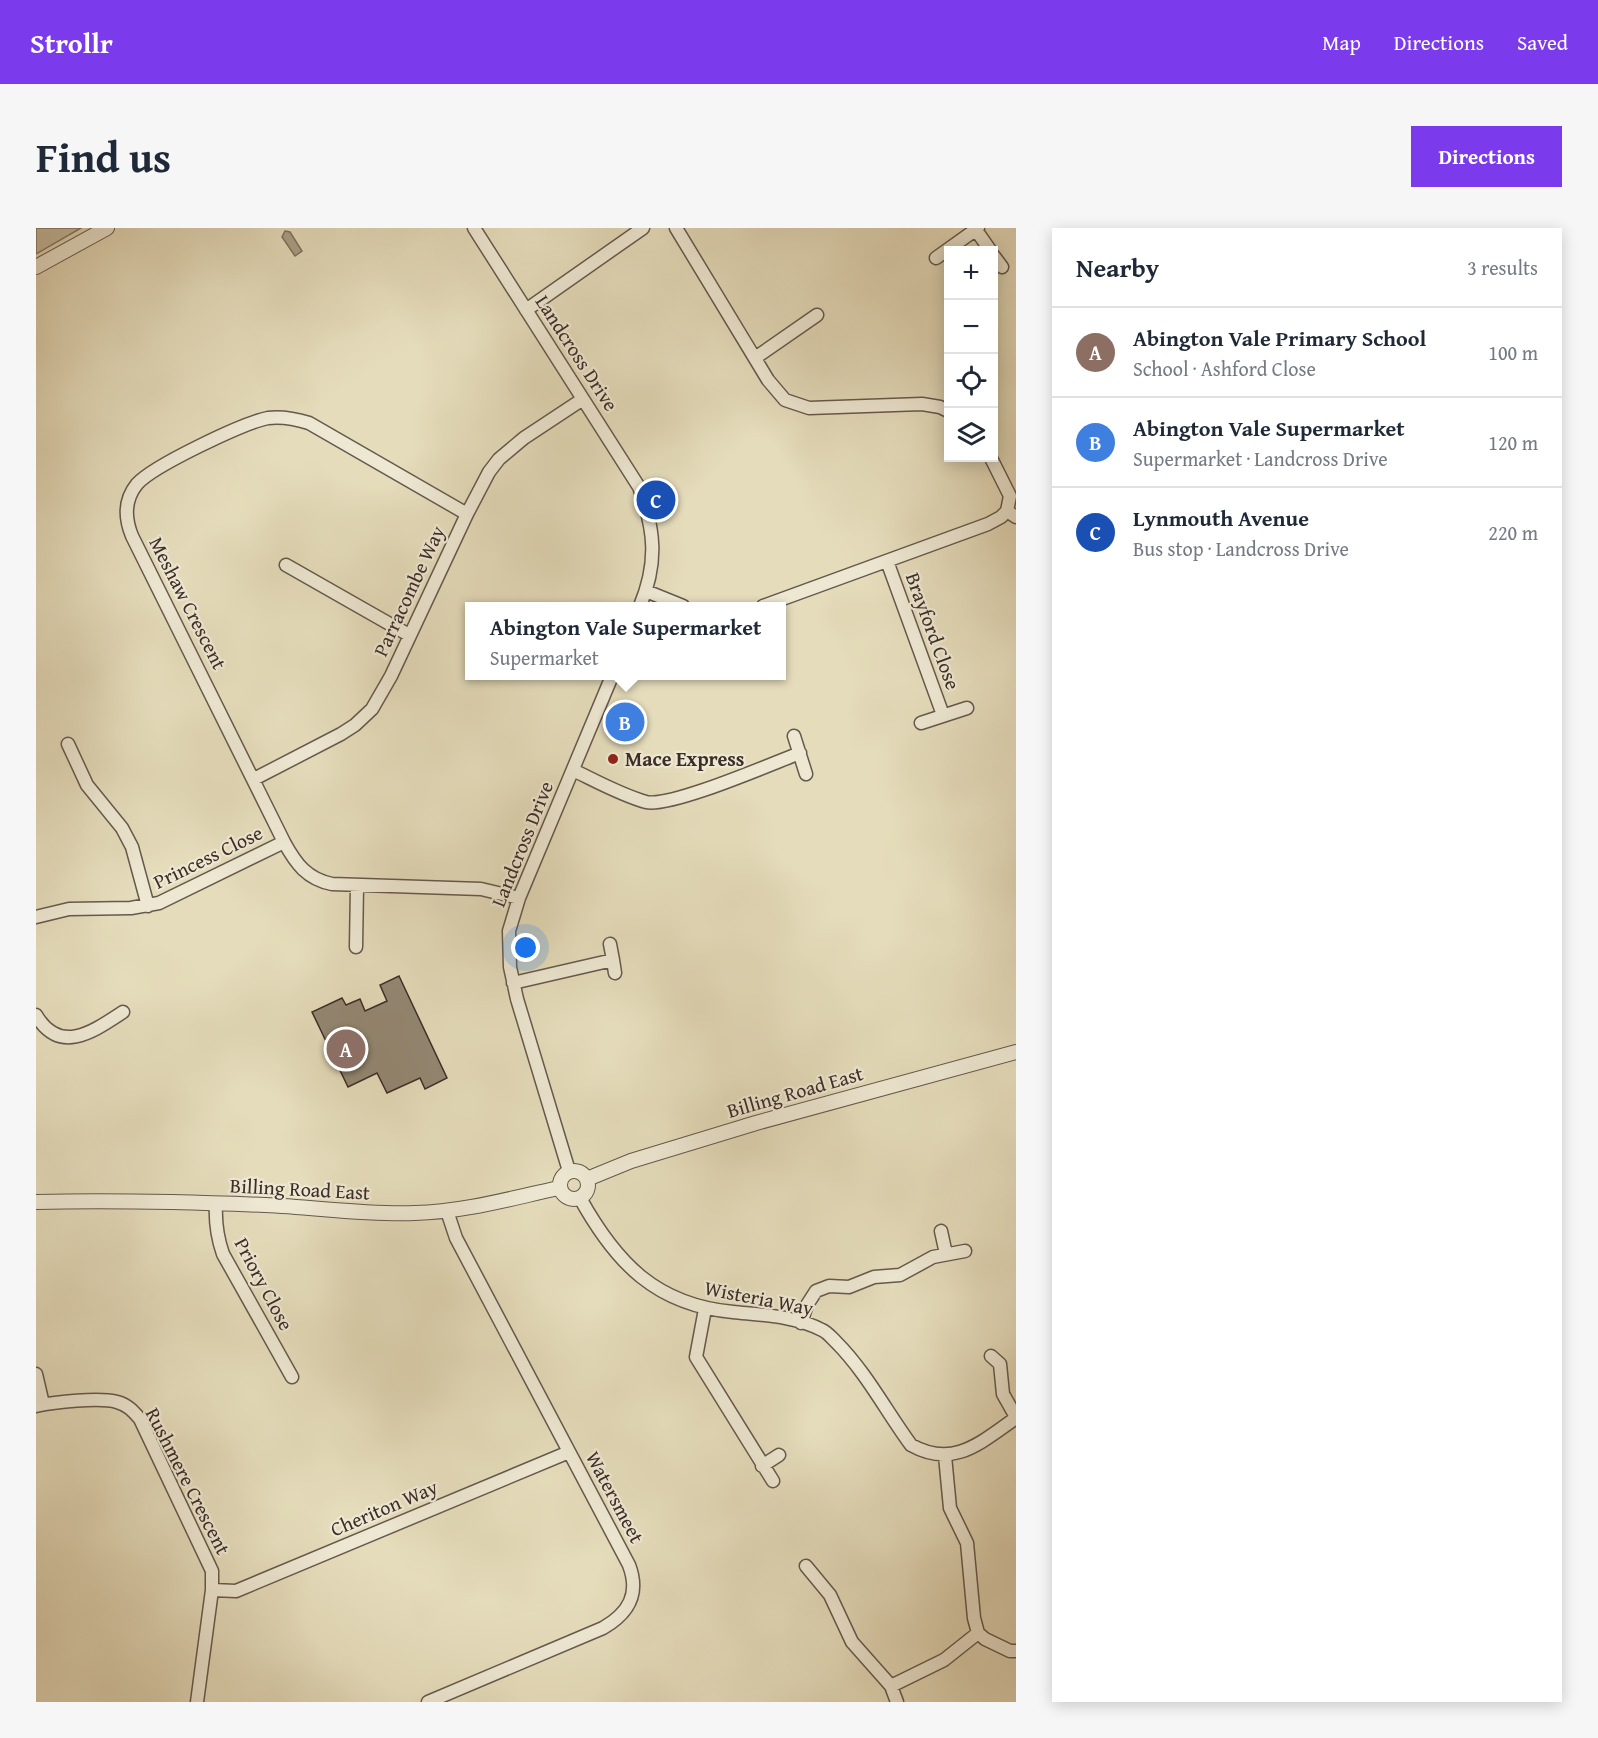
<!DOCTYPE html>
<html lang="en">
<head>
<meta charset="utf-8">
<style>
	:root { --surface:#fff; --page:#f6f6f7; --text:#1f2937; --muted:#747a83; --line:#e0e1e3; --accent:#7c3aed }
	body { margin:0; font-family:"Gentium Book Plus",serif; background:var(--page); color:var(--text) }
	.controls { position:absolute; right:18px; top:18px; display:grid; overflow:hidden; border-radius:0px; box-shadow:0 3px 15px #0003 }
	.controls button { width:54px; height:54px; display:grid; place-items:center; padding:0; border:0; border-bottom:2px solid var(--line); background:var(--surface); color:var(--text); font:30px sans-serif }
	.you { position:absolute; left:490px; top:720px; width:21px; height:21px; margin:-15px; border:4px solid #fff; border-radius:50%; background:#1a73e8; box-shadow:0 0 0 9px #1a73e833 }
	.badge { display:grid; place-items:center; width:39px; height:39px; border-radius:50%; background:var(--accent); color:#fff; font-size:20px; font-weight:700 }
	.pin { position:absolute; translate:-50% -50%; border:3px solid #fff; box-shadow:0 2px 6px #0006 }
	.popup { position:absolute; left:429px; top:374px; width:321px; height:78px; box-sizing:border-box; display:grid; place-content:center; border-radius:0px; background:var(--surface); filter:drop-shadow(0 2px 4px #0005); font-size:20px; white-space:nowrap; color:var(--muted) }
	.popup b { font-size:22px; color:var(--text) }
	.popup::after { content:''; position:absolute; left:50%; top:100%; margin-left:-12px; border:12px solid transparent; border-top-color:var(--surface) }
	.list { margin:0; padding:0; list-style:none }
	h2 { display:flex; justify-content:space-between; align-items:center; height:78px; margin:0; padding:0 24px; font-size:26px }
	h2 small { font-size:20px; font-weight:400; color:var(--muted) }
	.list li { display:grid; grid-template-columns:39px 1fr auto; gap:18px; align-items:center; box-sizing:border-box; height:90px; padding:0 24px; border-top:2px solid var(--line) }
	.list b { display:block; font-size:22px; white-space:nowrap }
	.list p { margin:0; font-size:20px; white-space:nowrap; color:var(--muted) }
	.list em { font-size:20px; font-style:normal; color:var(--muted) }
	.icon { flex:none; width:33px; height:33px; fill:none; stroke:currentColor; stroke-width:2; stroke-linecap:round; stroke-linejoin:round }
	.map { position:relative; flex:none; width:980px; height:1474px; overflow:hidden; border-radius:0px }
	header { display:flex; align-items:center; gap:36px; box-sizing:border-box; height:84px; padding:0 30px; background:var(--accent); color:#fff }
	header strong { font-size:28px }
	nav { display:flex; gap:33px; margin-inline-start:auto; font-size:21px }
	.intro { display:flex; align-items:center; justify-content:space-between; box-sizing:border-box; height:144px; padding:0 36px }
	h1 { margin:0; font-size:42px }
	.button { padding:15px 27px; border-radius:0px; background:var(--accent); color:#fff; font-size:21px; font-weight:700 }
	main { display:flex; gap:36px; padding:0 36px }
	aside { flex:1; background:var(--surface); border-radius:0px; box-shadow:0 3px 15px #0003 }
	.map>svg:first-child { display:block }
</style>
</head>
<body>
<header>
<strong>Strollr</strong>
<nav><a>Map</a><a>Directions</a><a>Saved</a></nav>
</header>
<div class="intro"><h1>Find us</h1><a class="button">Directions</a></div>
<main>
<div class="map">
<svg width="980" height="1474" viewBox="0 0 980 1474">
	<rect width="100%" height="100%" fill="#e5dcbb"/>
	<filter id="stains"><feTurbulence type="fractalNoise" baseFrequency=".00333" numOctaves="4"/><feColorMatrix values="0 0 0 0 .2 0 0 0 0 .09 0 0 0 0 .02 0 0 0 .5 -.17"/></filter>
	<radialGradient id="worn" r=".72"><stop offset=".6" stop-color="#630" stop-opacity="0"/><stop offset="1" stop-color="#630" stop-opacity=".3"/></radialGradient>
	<path fill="#c8bea2" stroke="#827665" stroke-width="1.5" d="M0 0H45L0 26Z"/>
	<path fill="#aca089" stroke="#7f7262" stroke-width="1.5" d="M249 3 254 4 266 23 259 28 246 9Z"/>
	<path fill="#948874" stroke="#3c2d28" stroke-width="1.5" d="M363 748 411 850 389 861 384 850 351 865 341 845 312 859 276 784 306 770 310 777 324 771 329 783 351 773 344 757Z"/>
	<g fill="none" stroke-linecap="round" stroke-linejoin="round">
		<g stroke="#66594d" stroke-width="15">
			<path id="minor" d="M438 0 603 259C619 302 622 335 604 378
				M640 0 732 152 749 172 773 180 886 176 904 179 912 183
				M940 2 954 22
				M957 27 966 39
				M900 30 942 0
				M490 82 607 0
				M719 130 781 87
				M955 230 974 268 971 283 980 289
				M431 286 273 195C260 191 246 188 232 190 207 195 117 238 101 256 88 272 89 291 96 308L248 614C260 636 271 651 296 656L445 661 483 670
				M851 333 907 487
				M250 337 373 407
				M610 363 647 378
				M727 378 952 296 965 289 971 283
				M885 495 931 480
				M758 508 770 546
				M32 516 51 557 86 600 96 619 112 678
				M537 542C560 553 585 567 610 574 634 580 735 536 764 525
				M218 551 305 506 319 497 336 481 355 448 431 286 453 244 463 231 488 210 547 171
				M0 689 33 681 95 680 123 675 248 614
				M320 719 321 658
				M577 732 579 745
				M477 755 577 732 574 716
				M0 787C24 828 58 803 87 784
				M533 943 481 771 474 739 473 703 483 670 576 448
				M544 970C580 1035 620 1077 697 1084 726 1087 760 1088 786 1102 791 1104 796 1110 800 1114 830 1144 850 1183 875 1217 918 1241 945 1214 980 1190
				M180 976C179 994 181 1009 187 1026L256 1149
				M905 1003 910 1026
				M669 1081 660 1129 737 1253
				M765 1095 771 1077 780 1063 793 1058 813 1059 838 1049 864 1047 897 1029 929 1023
				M955 1128 964 1136 967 1166 980 1189
				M0 1146 7 1176
				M0 1178C18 1174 64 1169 81 1174 92 1177 97 1183 104 1191L176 1343V1362L161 1474
				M909 1228 914 1280 931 1315 938 1390 942 1405 949 1411 974 1423H980
				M726 1238 743 1227
				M770 1338 794 1367 816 1414 855 1458 861 1474
				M176 1362 200 1363 533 1224
				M855 1458 908 1432 942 1405
				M392 1474 567 1400C593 1385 604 1366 593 1337L420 1010 411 983"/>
		</g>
		<g stroke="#66594d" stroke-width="16">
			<path id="tertiary" d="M0 39 71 0
				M524 957a14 14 0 1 1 28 0a14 14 0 1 1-28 0Z
				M551 951 595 933 720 895 980 824
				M0 974C76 972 153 974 229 977 279 979 329 987 379 985 428 984 476 970 523 960"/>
		</g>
		<use href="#minor" stroke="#eee8d3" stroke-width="12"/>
		<use href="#tertiary" stroke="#eee8d3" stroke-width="14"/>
	</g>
	<circle fill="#8f2418" stroke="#eee8d3" stroke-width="2" cx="577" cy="531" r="6"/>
	<g text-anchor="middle" stroke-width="4.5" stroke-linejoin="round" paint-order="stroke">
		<g font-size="20" fill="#3c2d28" stroke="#eee8d3">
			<text transform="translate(541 125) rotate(57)" y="7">Landcross Drive</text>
			<text transform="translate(373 363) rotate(-65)" y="7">Parracombe Way</text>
			<text transform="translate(152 375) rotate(63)" y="7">Meshaw Crescent</text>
			<text transform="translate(897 403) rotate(70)" y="7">Brayford Close</text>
			<text transform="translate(486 616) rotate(-68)" y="7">Landcross Drive</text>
			<text transform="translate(172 629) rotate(-26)" y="7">Princess Close</text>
			<text transform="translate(759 864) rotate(-16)" y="7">Billing Road East</text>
			<text transform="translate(264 961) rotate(3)" y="7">Billing Road East</text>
			<text transform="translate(228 1056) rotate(62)" y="7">Priory Close</text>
			<text transform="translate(723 1070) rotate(11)" y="7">Wisteria Way</text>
			<text transform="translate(152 1253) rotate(63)" y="7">Rushmere Crescent</text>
			<text transform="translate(579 1269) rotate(62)" y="7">Watersmeet</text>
			<text transform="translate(348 1280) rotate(-23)" y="7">Cheriton Way</text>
		</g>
		<g font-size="20" font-weight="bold" fill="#3c2d28" stroke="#eee8d3" text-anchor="start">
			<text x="589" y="538">Mace Express</text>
		</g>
	</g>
	<rect width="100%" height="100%" filter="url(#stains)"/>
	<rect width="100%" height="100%" fill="url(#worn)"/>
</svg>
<div class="controls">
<button>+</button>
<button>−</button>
<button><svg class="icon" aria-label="locate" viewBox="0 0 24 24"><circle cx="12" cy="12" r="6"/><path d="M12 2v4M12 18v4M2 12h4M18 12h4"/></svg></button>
<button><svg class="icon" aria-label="layers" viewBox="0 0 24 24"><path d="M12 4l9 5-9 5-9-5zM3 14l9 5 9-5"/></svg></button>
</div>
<div class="you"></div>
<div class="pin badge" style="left:310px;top:821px;background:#8d6e63">A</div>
<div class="pin badge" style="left:589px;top:494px;background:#3f7fe0">B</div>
<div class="popup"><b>Abington Vale Supermarket</b>Supermarket</div>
<div class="pin badge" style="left:620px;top:272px;background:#1a4fb4">C</div>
</div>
<aside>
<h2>Nearby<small>3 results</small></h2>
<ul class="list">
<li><span class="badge" style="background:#8d6e63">A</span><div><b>Abington Vale Primary School</b><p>School · Ashford Close</p></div><em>100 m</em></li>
<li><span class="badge" style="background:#3f7fe0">B</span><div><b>Abington Vale Supermarket</b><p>Supermarket · Landcross Drive</p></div><em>120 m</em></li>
<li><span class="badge" style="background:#1a4fb4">C</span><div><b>Lynmouth Avenue</b><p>Bus stop · Landcross Drive</p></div><em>220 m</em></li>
</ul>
</aside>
</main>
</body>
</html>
